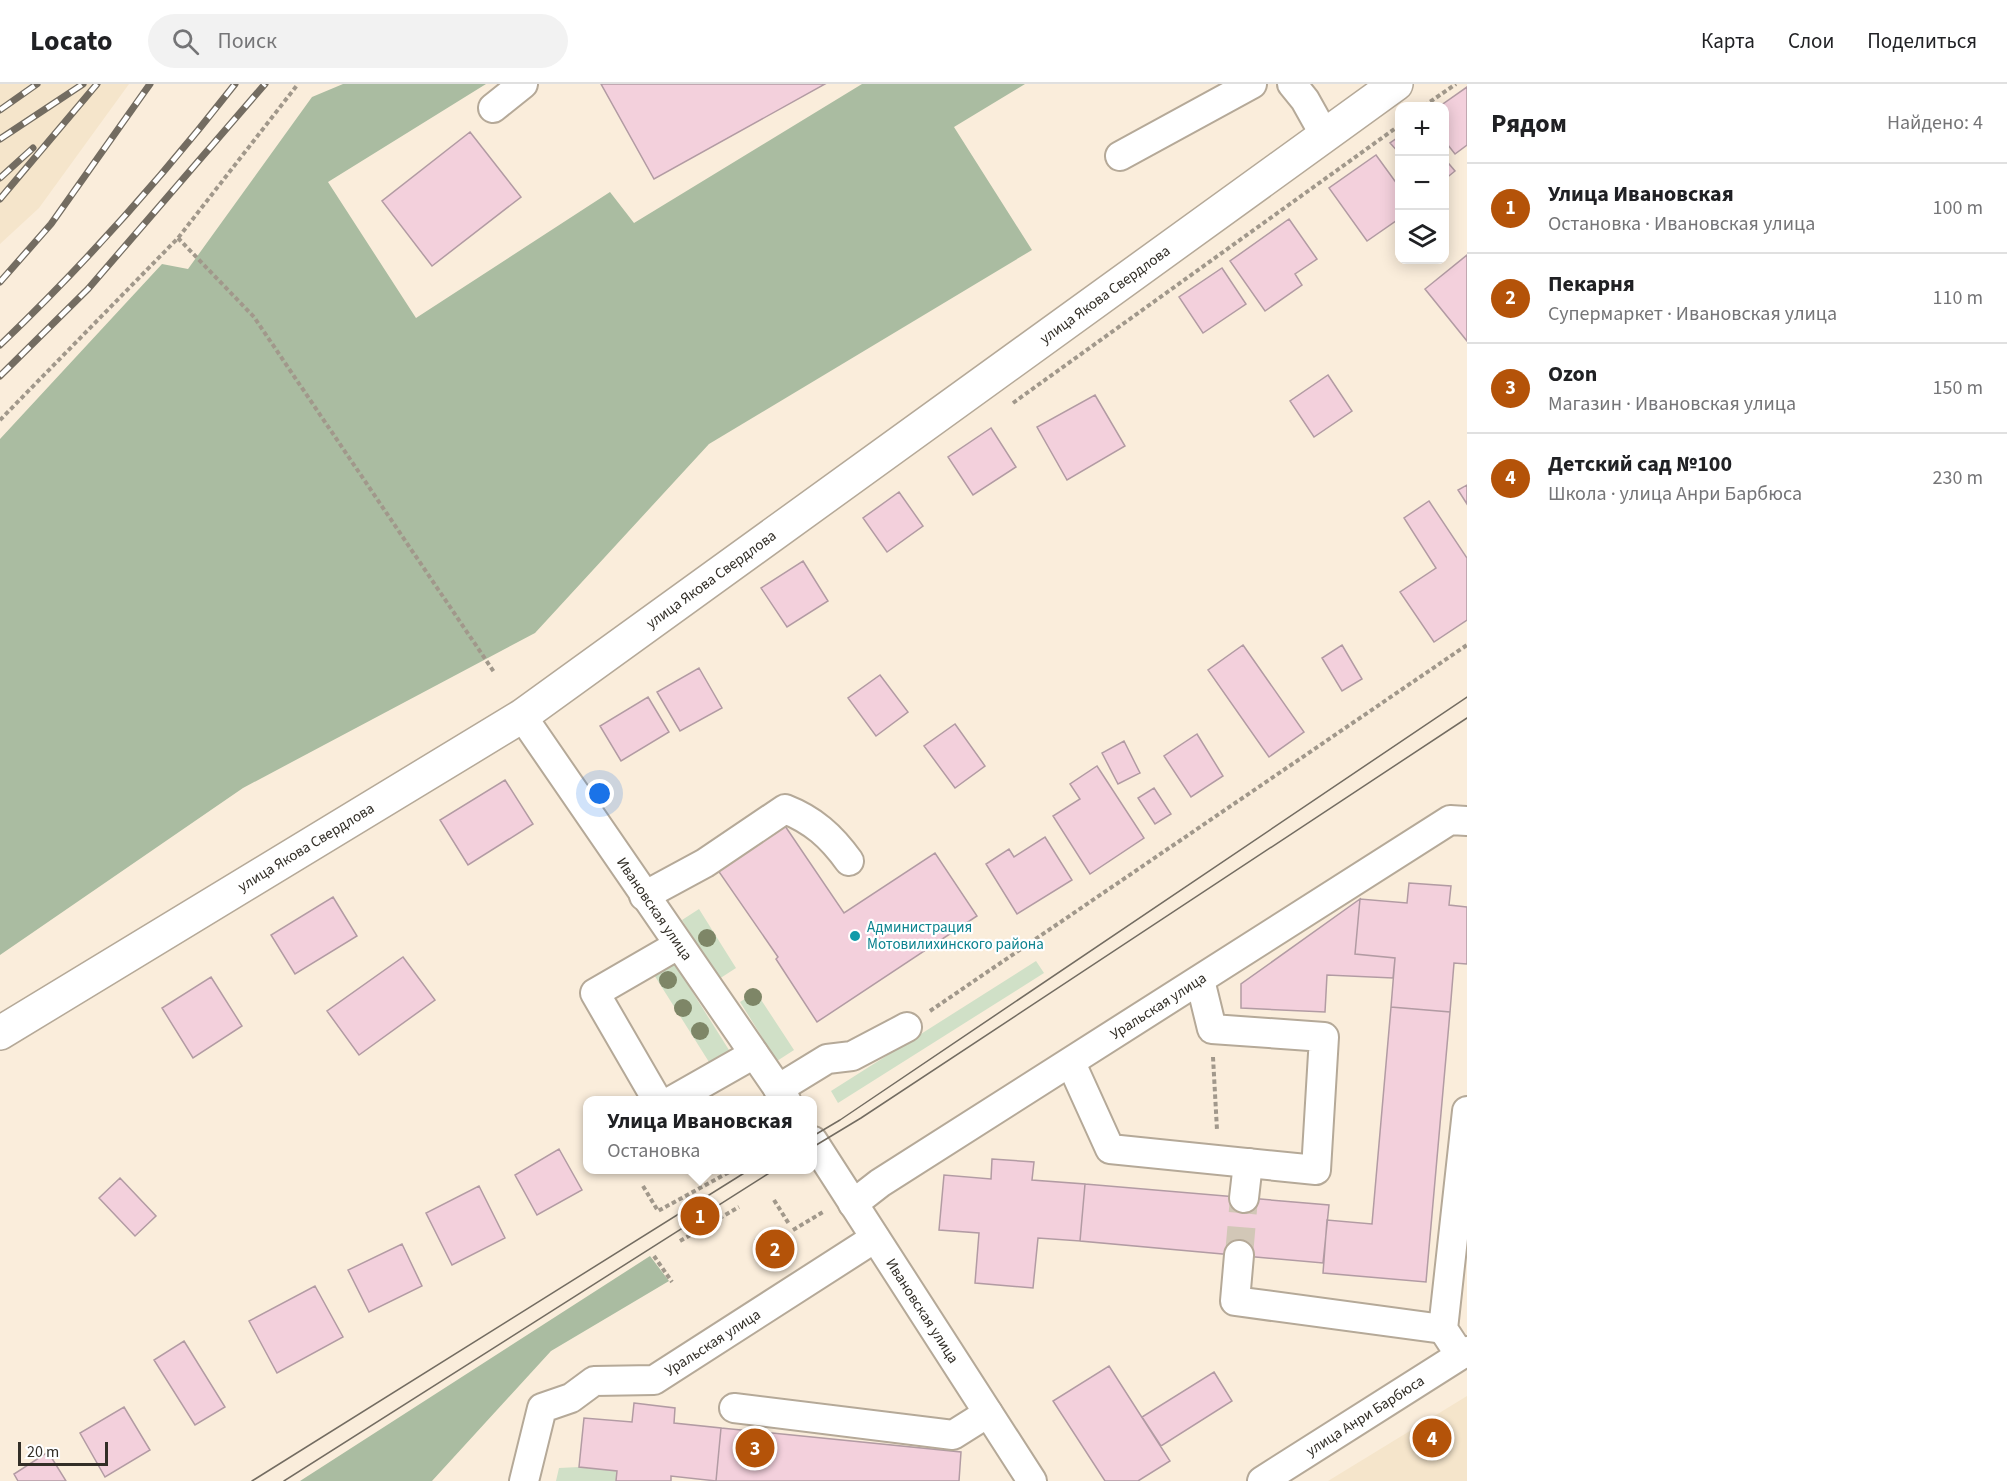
<!DOCTYPE html>
<html lang="ru">
<head>
<meta charset="utf-8">
<style>
	:root { --surface:#fff; --page:#f2f2f2; --text:#202124; --muted:#757577; --line:#e0e0e0; --accent:#b45309 }
	body { margin:0; font-family:"Source Sans 3",sans-serif; background:var(--page); color:var(--text) }
	.controls { position:absolute; right:18px; top:18px; display:grid; overflow:hidden; border-radius:12px; box-shadow:0 3px 15px #0003 }
	.controls button { width:54px; height:54px; display:grid; place-items:center; padding:0; border:0; border-bottom:2px solid var(--line); background:var(--surface); color:var(--text); font:30px sans-serif }
	.scale { position:absolute; left:18px; bottom:15px; width:90px; box-sizing:border-box; padding-left:6px; border:3px solid #322e27; border-top:0; font-size:16px; line-height:21px; white-space:nowrap; color:#322e27; -webkit-text-stroke:4px #fff; paint-order:stroke }
	.you { position:absolute; left:600px; top:710px; width:21px; height:21px; margin:-15px; border:4px solid #fff; border-radius:50%; background:#1a73e8; box-shadow:0 0 0 9px #1a73e833 }
	.badge { display:grid; place-items:center; width:39px; height:39px; border-radius:50%; background:var(--accent); color:#fff; font-size:20px; font-weight:700 }
	.pin { position:absolute; translate:-50% -50%; border:3px solid #fff; box-shadow:0 2px 6px #0006 }
	.popup { position:absolute; left:583px; top:1012px; width:234px; height:78px; box-sizing:border-box; display:grid; place-content:center; border-radius:12px; background:var(--surface); filter:drop-shadow(0 2px 4px #0005); font-size:20px; white-space:nowrap; color:var(--muted) }
	.popup b { font-size:22px; color:var(--text) }
	.popup::after { content:''; position:absolute; left:50%; top:100%; margin-left:-12px; border:12px solid transparent; border-top-color:var(--surface) }
	.list { margin:0; padding:0; list-style:none }
	h2 { display:flex; justify-content:space-between; align-items:center; height:78px; margin:0; padding:0 24px; font-size:26px }
	h2 small { font-size:20px; font-weight:400; color:var(--muted) }
	.list li { display:grid; grid-template-columns:39px 1fr auto; gap:18px; align-items:center; box-sizing:border-box; height:90px; padding:0 24px; border-top:2px solid var(--line) }
	.list b { display:block; font-size:22px; white-space:nowrap }
	.list p { margin:0; font-size:20px; white-space:nowrap; color:var(--muted) }
	.list em { font-size:20px; font-style:normal; color:var(--muted) }
	.icon { flex:none; width:33px; height:33px; fill:none; stroke:currentColor; stroke-width:2; stroke-linecap:round; stroke-linejoin:round }
	.map { position:relative; flex:none; width:1467px; height:1397px; overflow:hidden }
	header { display:flex; align-items:center; gap:36px; box-sizing:border-box; height:84px; padding:0 30px; background:var(--surface); border-bottom:2px solid var(--line) }
	header strong { font-size:28px }
	nav { display:flex; gap:33px; margin-inline-start:auto; font-size:21px }
	.search { width:420px; height:54px; background:var(--page); display:flex; align-items:center; gap:15px; box-sizing:border-box; padding:0 21px; border-radius:33px; color:var(--muted); font-size:22px }
	main { display:flex }
	aside { flex:1; background:var(--surface) }
	.map>svg:first-child { display:block }
</style>
</head>
<body>
<header>
<strong>Locato</strong>
<div class="search"><svg class="icon" aria-label="search" viewBox="0 0 24 24"><circle cx="10" cy="10" r="6"/><path d="M15 15l6 6"/></svg>Поиск</div>
<nav><a>Карта</a><a>Слои</a><a>Поделиться</a></nav>
</header>
<main>
<div class="map">
<svg width="1467" height="1397" viewBox="0 0 1467 1397">
	<rect width="100%" height="100%" fill="#faeddb"/>
	<path fill="#f5e5cb" d="M0 0H129L39 124 0 160Z
		M1467 1312V1397H1328Z"/>
	<path fill="#d0e0c7" d="M699 825 736 884 719 895 682 836Z
		M671 874 729 966 709 978 651 886Z
		M1036 877 1044 889 838 1019 831 1007Z
		M756 908 794 966 777 977 740 918Z
		M579 1383 617 1387 616 1397H556L559 1384Z"/>
	<path fill="#aabca1" d="M343 0H486L328 98 416 234 610 108 634 139 862 0H1025L954 43 1032 166 709 360 535 549 243 704 0 871V355L162 180 188 185 312 13Z
		M650 1172 669 1197 551 1267 432 1397H300Z"/>
	<path fill="#f3d0dc" stroke="#b29ba3" stroke-width="1.5" d="M601 0H825L654 95Z
		M1467 3V61L1455 70 1444 56V22H1440Z
		M470 48 521 113 432 182 382 117Z
		M1400 52V70L1390 59Z
		M1376 71 1400 104V134L1367 157 1329 104Z
		M1444 74 1455 87 1444 96Z
		M1289 135 1317 175 1295 190 1302 201 1265 227 1230 177Z
		M1467 171V257L1425 205Z
		M1222 184 1246 220 1203 249 1179 213Z
		M1328 291 1352 327 1314 353 1290 317Z
		M1095 311 1125 362 1067 396 1037 343Z
		M991 344 1016 383 973 411 948 373Z
		M1467 401V420L1458 406Z
		M899 408 923 442 887 468 863 434Z
		M1429 417 1467 474V536L1434 558 1400 508 1436 484 1404 434Z
		M803 477 828 517 787 543 761 504Z
		M1243 561 1304 648 1269 673 1208 586Z
		M1342 561 1362 595 1342 607 1322 574Z
		M699 584 722 624 680 647 657 608Z
		M880 591 908 628 876 652 848 614Z
		M648 613 669 648 621 677 600 642Z
		M955 640 985 682 955 704 924 662Z
		M1197 650 1223 692 1191 713 1164 672Z
		M1124 657 1140 689 1118 700 1102 669Z
		M1097 682 1144 754 1090 790 1053 732 1080 715 1070 700Z
		M505 696 533 740 468 781 440 736Z
		M1154 704 1171 730 1155 740 1138 714Z
		M783 739 844 829 935 769 977 832 817 938 776 875 778 873 715 782Z
		M1045 753 1072 796 1017 830 986 780 1009 765 1014 773Z
		M1409 799 1451 802 1449 821 1467 823V880L1454 879 1450 928 1391 923 1395 874 1355 870 1360 815 1407 819Z
		M333 813 357 852 295 890 271 851Z
		M1360 815 1355 870 1395 874 1393 894 1327 891 1325 928 1241 924V900Z
		M403 873 435 916 359 971 327 927Z
		M211 893 242 942 193 974 162 924Z
		M1391 923 1450 928 1426 1198 1323 1189 1327 1136 1372 1140Z
		M559 1065 582 1106 537 1131 515 1091Z
		M992 1075 1034 1078 1032 1096 1085 1100 1080 1157 1038 1154 1033 1204 975 1199 979 1149 939 1146 944 1091 991 1095Z
		M120 1094 156 1132 135 1152 99 1114Z
		M1085 1100 1329 1121 1323 1179 1080 1157Z
		M479 1102 505 1154 452 1181 426 1129Z
		M774 1144 794 1174 775 1186 755 1156Z
		M402 1160 422 1202 369 1228 348 1186Z
		M315 1202 343 1253 277 1289 249 1237Z
		M184 1257 225 1323 195 1341 154 1276Z
		M1109 1282 1170 1377 1138 1397H1105L1053 1317Z
		M1214 1288 1232 1317 1161 1362 1142 1333Z
		M634 1319 675 1324 674 1339 721 1344 716 1397 671 1392V1397H616L617 1387 579 1383 584 1334 632 1338Z
		M124 1323 150 1366 105 1393 80 1349Z
		M721 1344 961 1368 959 1397H716Z
		M48 1368 66 1397H18L14 1390Z"/>
	<g fill="none" stroke-linecap="round" stroke-linejoin="round">
		<path stroke="#d2c7b7" stroke-width="28" stroke-dasharray="28 14" stroke-linecap="butt" d="M1239 1171 1244 1114"/>
		<g stroke="#b5a998" stroke-width="32">
			<g id="minor">
				<path d="M1292 0 1305 16 1324 50"/>
				<path d="M493 24 523 0"/>
				<path d="M1120 72 1252 0"/>
				<path id="s1" d="M522 632 786 1016"/>
				<path d="M644 812 705 779 785 725C813 736 831 752 849 777"/>
				<path d="M1071 979 1110 1065 1316 1086 1324 953 1212 945 1200 896"/>
				<path d="M778 1005 827 975 852 972 907 943"/>
				<path d="M657 1016 595 909 678 861"/>
				<path d="M673 1016 754 970"/>
				<path id="s2" d="M813 1057 1032 1397"/>
				<path d="M1244 1114 1248 1079"/>
				<path id="s3" d="M853 1120 880 1099 1450 736 1467 737"/>
				<path d="M1239 1171 1235 1217 1443 1245"/>
				<path d="M1460 1271 1443 1245 1467 1027"/>
				<path d="M734 1324 953 1351 988 1329"/>
				<path id="s4" d="M524 1397 542 1324 571 1314 594 1297 654 1296 875 1154"/>
				<path id="s5" d="M1262 1397 1467 1267"/>
			</g>
		</g>
		<g stroke="#b5a998" stroke-width="36">
			<g id="major">
				<path id="s6" d="M0 949 522 632 1396 0"/>
			</g>
		</g>
		<path stroke="#a1988b" stroke-width="4" stroke-dasharray="4.5 3" stroke-linecap="butt" d="M1424 22 1456 0
			M178 154 254 233 494 588
			M1013 319 1400 41
			M0 336 178 154 298 0
			M930 927 1467 561
			M1213 973 1217 1046
			M643 1102 658 1127 733 1086
			M774 1116 789 1140
			M793 1146 823 1128
			M680 1157 739 1123
			M654 1172 672 1198"/>
		<use href="#minor" stroke="#fff" stroke-width="28"/>
		<use href="#major" stroke="#fff" stroke-width="33"/>
		<path stroke="#736c61" stroke-width="1.5" d="M813 1052 840 1036 1467 613
			M813 1063 861 1034 1467 634
			M252 1397 749 1086
			M284 1397 774 1086"/>
		<g stroke="#736c61" stroke-width="7">
			<path id="rail" d="M0 26 37 0
				M0 55 83 0
				M0 94 33 64
				M0 115 97 0
				M0 198 51 140 150 0
				M0 261C85 180 163 92 235 0
				M0 292 88 205 265 0"/>
		</g>
		<use href="#rail" stroke="#fff" stroke-width="4.5" stroke-dasharray="14" stroke-linecap="butt"/>
	</g>
	<g fill="#7e8667">
		<circle cx="707" cy="854" r="9"/>
		<circle cx="668" cy="896" r="9"/>
		<circle cx="753" cy="913" r="9"/>
		<circle cx="683" cy="924" r="9"/>
		<circle cx="700" cy="947" r="9"/>
	</g>
	<circle fill="#0f9aa8" stroke="#fff" stroke-width="2" cx="855" cy="852" r="6"/>
	<g text-anchor="middle" stroke-width="4.5" stroke-linejoin="round" paint-order="stroke">
		<g font-size="15" fill="#322e27" stroke="#fff">
			<text dy="5" stroke="none"><textPath href="#s6" startOffset="1330">улица Якова Свердлова</textPath></text>
			<text dy="5" stroke="none"><textPath href="#s6" startOffset="844">улица Якова Свердлова</textPath></text>
			<text dy="5" stroke="none"><textPath href="#s6" startOffset="358">улица Якова Свердлова</textPath></text>
			<text dy="5" stroke="none"><textPath href="#s1" startOffset="234">Ивановская улица</textPath></text>
			<text dy="5" stroke="none"><textPath href="#s3" startOffset="364">Уральская улица</textPath></text>
			<text dy="5" stroke="none"><textPath href="#s2" startOffset="202">Ивановская улица</textPath></text>
			<text dy="5" stroke="none"><textPath href="#s4" startOffset="264">Уральская улица</textPath></text>
			<text dy="5" stroke="none"><textPath href="#s5" startOffset="122">улица Анри Барбюса</textPath></text>
		</g>
		<g font-size="15" fill="#0d838f" stroke="#fff" text-anchor="start">
			<text x="867" y="848">Администрация<tspan x="867" dy="17">Мотовилихинского района</tspan></text>
		</g>
	</g>
</svg>
<div class="controls">
<button>+</button>
<button>−</button>
<button><svg class="icon" aria-label="layers" viewBox="0 0 24 24"><path d="M12 4l9 5-9 5-9-5zM3 14l9 5 9-5"/></svg></button>
</div>
<div class="scale">20 m</div>
<div class="you"></div>
<div class="pin badge" style="left:700px;top:1132px">1</div>
<div class="popup"><b>Улица Ивановская</b>Остановка</div>
<div class="pin badge" style="left:775px;top:1165px">2</div>
<div class="pin badge" style="left:755px;top:1364px">3</div>
<div class="pin badge" style="left:1432px;top:1354px">4</div>
</div>
<aside>
<h2>Рядом<small>Найдено: 4</small></h2>
<ul class="list">
<li><span class="badge">1</span><div><b>Улица Ивановская</b><p>Остановка · Ивановская улица</p></div><em>100 m</em></li>
<li><span class="badge">2</span><div><b>Пекарня</b><p>Супермаркет · Ивановская улица</p></div><em>110 m</em></li>
<li><span class="badge">3</span><div><b>Ozon</b><p>Магазин · Ивановская улица</p></div><em>150 m</em></li>
<li><span class="badge">4</span><div><b>Детский сад №100</b><p>Школа · улица Анри Барбюса</p></div><em>230 m</em></li>
</ul>
</aside>
</main>
</body>
</html>
